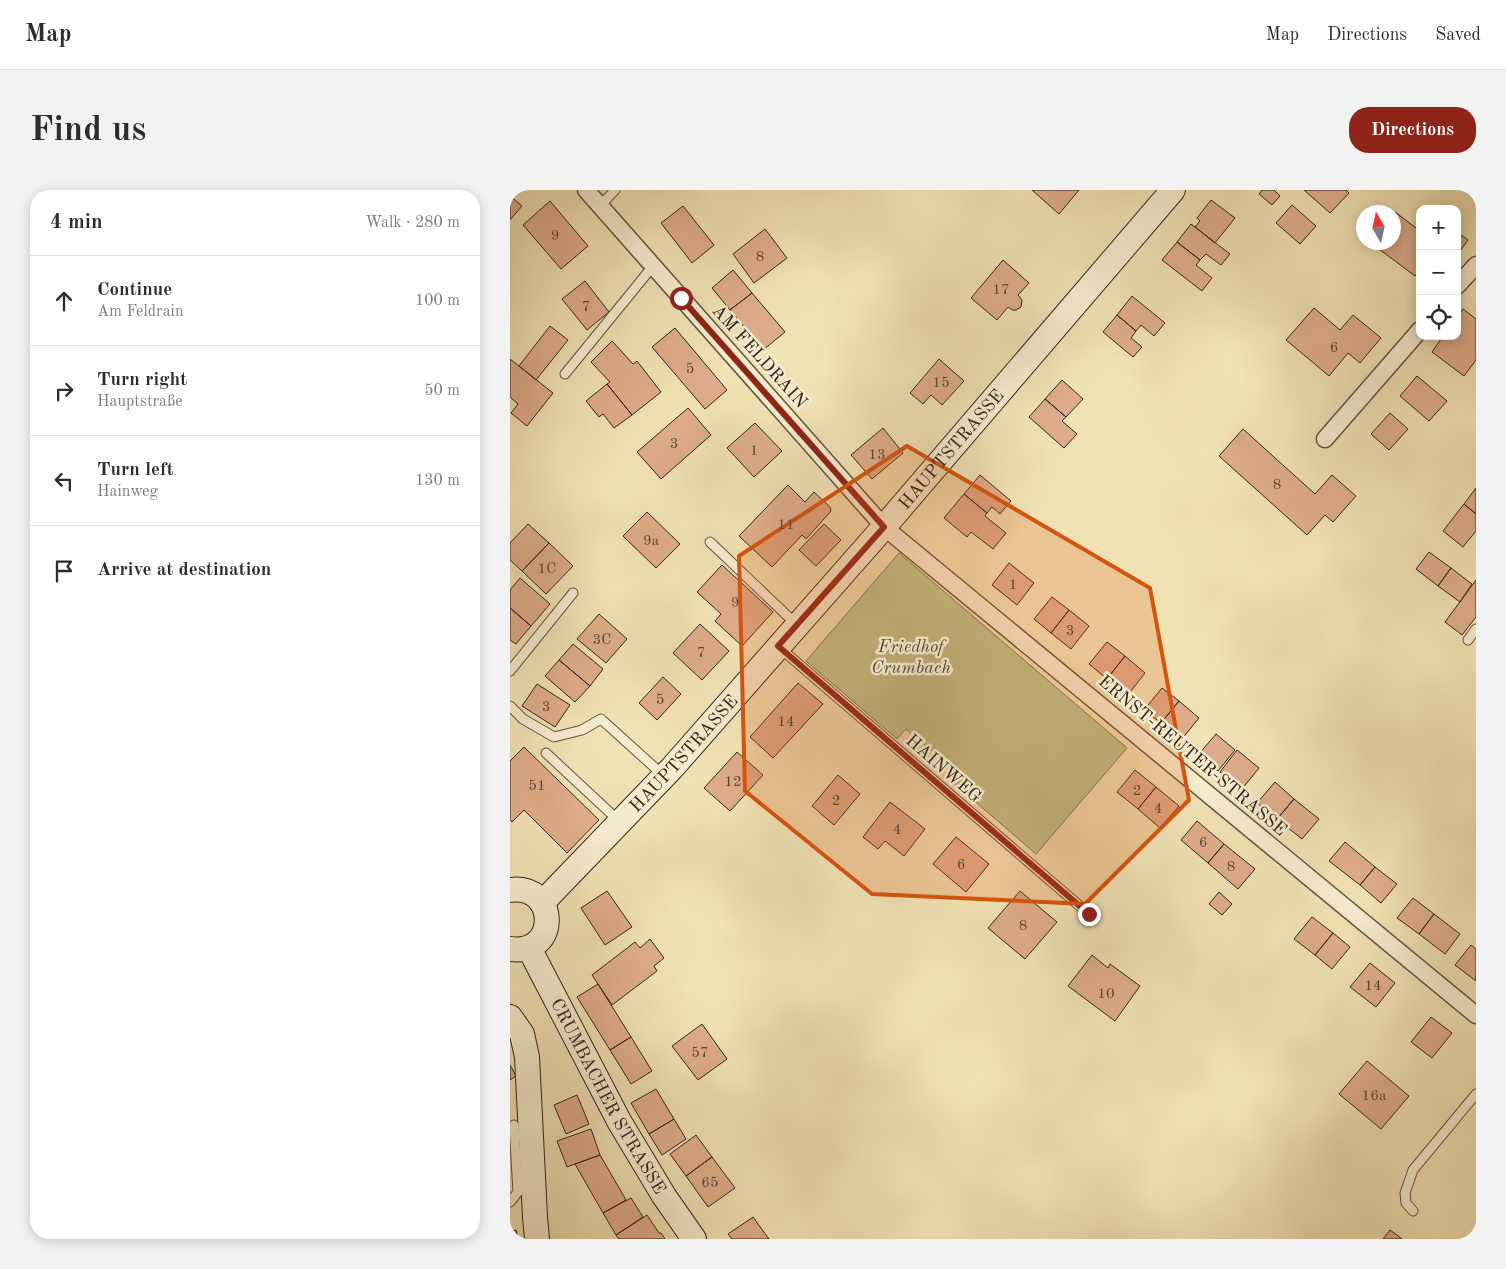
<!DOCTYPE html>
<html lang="en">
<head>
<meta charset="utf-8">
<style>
	:root { --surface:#fff; --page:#f2f2f3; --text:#2b2b33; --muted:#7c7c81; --line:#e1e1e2; --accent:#8f2418 }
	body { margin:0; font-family:"Old Standard TT",serif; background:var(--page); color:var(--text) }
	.controls { position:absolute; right:15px; top:15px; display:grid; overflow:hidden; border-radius:10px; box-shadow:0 2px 12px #0003 }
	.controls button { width:45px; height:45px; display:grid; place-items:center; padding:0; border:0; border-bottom:1px solid var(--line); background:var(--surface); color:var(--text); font:25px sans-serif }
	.compass { position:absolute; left:846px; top:15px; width:45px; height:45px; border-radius:50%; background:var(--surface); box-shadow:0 2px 12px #0003; rotate:351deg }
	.stop { position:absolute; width:15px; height:15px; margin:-11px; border:4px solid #8f2418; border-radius:50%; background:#fff }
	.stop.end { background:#8f2418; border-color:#fff; box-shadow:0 1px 5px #0008 }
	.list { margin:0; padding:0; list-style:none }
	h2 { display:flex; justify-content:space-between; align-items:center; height:65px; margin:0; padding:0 20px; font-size:21px }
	h2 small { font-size:16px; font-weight:400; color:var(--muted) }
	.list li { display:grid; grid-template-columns:32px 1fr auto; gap:15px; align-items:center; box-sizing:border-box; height:90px; padding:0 20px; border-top:1px solid var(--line) }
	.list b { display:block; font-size:19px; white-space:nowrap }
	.list p { margin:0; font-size:16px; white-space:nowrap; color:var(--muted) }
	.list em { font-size:16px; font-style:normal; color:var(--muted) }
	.icon { flex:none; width:28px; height:28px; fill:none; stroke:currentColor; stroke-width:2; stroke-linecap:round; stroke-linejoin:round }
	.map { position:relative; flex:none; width:966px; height:1049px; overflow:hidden; border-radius:20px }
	header { display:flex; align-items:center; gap:30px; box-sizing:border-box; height:70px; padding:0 25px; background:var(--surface); border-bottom:1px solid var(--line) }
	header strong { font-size:24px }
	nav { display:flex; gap:28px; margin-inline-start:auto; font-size:18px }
	.intro { display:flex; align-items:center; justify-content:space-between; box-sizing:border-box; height:120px; padding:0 30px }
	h1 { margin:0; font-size:35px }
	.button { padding:12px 22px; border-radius:20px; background:var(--accent); color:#fff; font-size:18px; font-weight:700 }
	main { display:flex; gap:30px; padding:0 30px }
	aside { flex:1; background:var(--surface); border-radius:20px; box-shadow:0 2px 12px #0003 }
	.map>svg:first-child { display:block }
</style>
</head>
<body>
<header>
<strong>Map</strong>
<nav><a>Map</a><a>Directions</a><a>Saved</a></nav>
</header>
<div class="intro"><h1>Find us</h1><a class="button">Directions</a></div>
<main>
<aside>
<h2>4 min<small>Walk · 280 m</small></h2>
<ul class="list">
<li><svg class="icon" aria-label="ahead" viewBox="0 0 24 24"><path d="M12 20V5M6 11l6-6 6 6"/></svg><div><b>Continue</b><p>Am Feldrain</p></div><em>100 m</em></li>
<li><svg class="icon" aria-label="right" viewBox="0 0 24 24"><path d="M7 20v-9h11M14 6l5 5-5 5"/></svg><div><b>Turn right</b><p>Hauptstraße</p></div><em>50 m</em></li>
<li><svg class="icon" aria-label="left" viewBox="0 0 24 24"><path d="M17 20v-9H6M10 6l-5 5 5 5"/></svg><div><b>Turn left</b><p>Hainweg</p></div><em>130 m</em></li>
<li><svg class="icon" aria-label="arrive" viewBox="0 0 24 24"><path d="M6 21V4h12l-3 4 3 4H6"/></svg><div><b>Arrive at destination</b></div></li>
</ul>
</aside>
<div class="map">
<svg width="966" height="1049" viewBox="0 0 966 1049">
	<rect width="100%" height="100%" fill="#f1e2b4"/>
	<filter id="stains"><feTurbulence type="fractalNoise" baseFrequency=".004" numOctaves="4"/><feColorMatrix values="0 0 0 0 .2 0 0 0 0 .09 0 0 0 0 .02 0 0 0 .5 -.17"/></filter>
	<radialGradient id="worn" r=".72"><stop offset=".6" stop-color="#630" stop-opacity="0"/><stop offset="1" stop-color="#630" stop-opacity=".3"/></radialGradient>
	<path fill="#b9c38e" stroke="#767354" d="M389 363 617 558 526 664 438 588 445 580 396 539 387 549 296 471Z"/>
	<path fill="#deac8a" stroke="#34231b" d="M522 0H569L549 24Z
		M752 0H764L770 6 762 15 749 4Z
		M794 0H836L839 3 820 23Z
		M0 6 12 16 0 30Z
		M701 10 725 28 705 53 685 37 690 31 687 28Z
		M40 11 78 56 51 79 13 35Z
		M782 15 806 36 790 54 766 33Z
		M173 16 204 55 182 73 151 33Z
		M885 22 910 41V80L905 86 861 53 884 52V24Z
		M681 34 720 64 711 75 696 64 690 70 667 52Z
		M255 39 277 68 244 93 223 64Z
		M947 42 958 50 947 65Z
		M667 52 690 70 686 75 702 88 692 101 652 70Z
		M493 70 519 93 508 105 512 110 511 117 506 120H502L498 117 487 130 461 108Z
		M223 80 242 103 220 120 202 98Z
		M75 91 99 122 77 140 52 109Z
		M242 103 275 142 253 160 220 120Z
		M622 106 655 133 644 146 631 135 626 141 607 125Z
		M804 118 830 140 843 125 871 148 850 173 838 163 819 186 776 150Z
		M953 119 966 129V170L954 186 922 162 933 146H947V128Z
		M607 125 626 141 621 148 632 157 623 167 593 142Z
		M40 136 58 150 26 190 9 176Z
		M165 138 217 200 195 219 142 157Z
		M102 151 123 174 127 171 151 202 122 225 97 194 100 192 81 172Z
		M0 169 43 203 17 236 1 223 8 214 0 207Z
		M429 169 454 191 432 215 421 205 413 214 400 203Z
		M907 186 937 211 919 231 890 206Z
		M552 190 573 209 556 227 535 209Z
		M97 194 122 225 104 238 93 224 89 227 76 211Z
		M535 209 556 227 552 231 567 244 554 258 519 227Z
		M178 218 201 245 151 289 127 262Z
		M880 223 898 239 879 260 861 244Z
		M245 233 272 261 244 287 217 258Z
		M373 238 393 263 362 289 341 265Z
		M733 239 805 304 822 285 846 306 823 332 815 325 797 345 709 266Z
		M470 285 501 311 490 324 482 317 477 323 454 304Z
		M278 295 295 312 304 302 320 317 321 321 296 349 292 345 262 377 229 346Z
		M966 298V324L954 314Z
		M454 304 477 323 475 326 496 343 483 359 461 342 457 347 434 328Z
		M954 314 966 324V341L953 357 933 341Z
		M137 322 170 354 146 378 113 346Z
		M18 334 39 353 12 381 0 370V353Z
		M314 334 331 350 306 376 289 360Z
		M39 353 63 376 36 404 12 381Z
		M919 362 941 378 928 396 906 379Z
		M499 373 524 393 507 415 482 395Z
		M212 375 263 422 232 456 205 431 211 424 187 402Z
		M941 378 962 394 950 412 928 396Z
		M10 388 40 414 21 436 0 418V400Z
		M966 390V427L952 445 935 432Z
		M542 407 559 420 541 443 524 429Z
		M0 418 21 436 6 454 0 450Z
		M559 420 579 436 561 459 541 443Z
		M89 424 117 449 96 473 67 449Z
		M190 434 219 461 192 490 163 463Z
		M597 452 615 466 597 489 579 474Z
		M63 454 93 479 80 496 49 470Z
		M615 466 635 483 617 506 597 489Z
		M49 470 80 496 65 512 35 486Z
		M153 487 171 504 147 530 129 513Z
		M288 493 313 514 263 568 240 547Z
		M27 494 60 515 45 537 12 516Z
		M652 498 669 511 651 533 634 520Z
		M669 511 689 528 671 550 651 533Z
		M706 544 725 560 708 581 688 565Z
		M14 557 89 630 57 663 14 620 2 632 0 630V571Z
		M727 560 749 578 732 599 710 582Z
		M227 562 253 585 220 621 194 598Z
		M625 580 646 597 628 619 607 602Z
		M328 585 350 604 324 635 302 616Z
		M765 592 784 609 767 629 747 613Z
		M646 597 669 616 650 638 628 619Z
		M784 609 809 629 792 649 767 629Z
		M380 612 415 639 394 666 375 651 368 659 353 647Z
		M687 631 714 654 698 673 671 650Z
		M446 647 479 674 456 702 423 674Z
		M835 652 865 677 850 695 819 671Z
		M714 654 745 679 728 699 698 673Z
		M865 677 887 694 871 713 850 695Z
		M97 701 122 737 95 755 71 718Z
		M510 701 547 732 515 769 478 738Z
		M709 702 722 714 712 725 699 714Z
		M903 708 924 724 909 744 887 728Z
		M924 724 950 744 935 764 909 744Z
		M802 727 823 743 805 765 784 749Z
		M823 743 840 757 822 779 805 765Z
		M140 749 154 768 144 776 147 781 102 815 82 785 125 752 130 758Z
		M961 755 966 759V791L945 775Z
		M582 765 598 778 600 774 630 796 605 831 558 796Z
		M860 773 885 793 866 817 840 797Z
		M88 794 121 847 100 860 67 807Z
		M921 827 942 843 922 868 901 852Z
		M192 834 217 869 188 890 162 856Z
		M121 847 142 881 121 894 100 860Z
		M857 871 899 906 871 939 829 904Z
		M0 875 6 886 0 890Z
		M146 899 164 929 139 944 121 913Z
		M67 905 79 934 56 944 44 915Z
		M164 929 176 949 152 965 139 944Z
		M81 939 90 965 57 977 47 951Z
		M186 945 202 967 176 986 160 964Z
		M90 965 116 1010 93 1023 65 974Z
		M202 967 225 998 198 1017 176 986Z
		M121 1008 133 1027 106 1045 93 1023Z
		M137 1025 149 1043H151L155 1049H109L106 1045Z
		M243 1027 259 1049H222L218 1044Z
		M6 1040 8 1049H0V1042Z
		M880 1040 892 1049H873Z"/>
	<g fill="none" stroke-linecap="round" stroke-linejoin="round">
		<g stroke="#635341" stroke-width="11">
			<path id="lane" d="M90 16 105 0
				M55 184 143 76
				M200 352 287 435
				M958 450 966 439
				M270 458 579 724
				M0 481 63 403
				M0 516 13 529 44 547 72 540 91 529 154 586
				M36 563 110 632
				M0 1012 8 1002 4 935
				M903 1021 896 1013 895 1003 903 980 966 904"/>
		</g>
		<g stroke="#635341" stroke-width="19">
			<path id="street" d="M76 0 374 337 966 825
				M947 96 966 75
				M815 249 910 140"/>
		</g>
		<g stroke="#34231b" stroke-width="26">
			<g id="secondary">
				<path d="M0 700C48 693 50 766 0 759"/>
				<path id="s1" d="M32 713 162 578 374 337 663 0"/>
				<path id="s2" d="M19 758 109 931 154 1006 184 1049"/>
				<path d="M0 827 12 844 17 867 25 1027 27 1049"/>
			</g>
		</g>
		<use href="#lane" stroke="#f6ecce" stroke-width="9"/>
		<use href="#street" stroke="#f6ecce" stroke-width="16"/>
		<use href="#secondary" stroke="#f6ecce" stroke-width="24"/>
	</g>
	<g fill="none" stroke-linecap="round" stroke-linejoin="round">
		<path stroke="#8f2418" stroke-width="6" d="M171 108 374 337 268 456 579 724"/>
	</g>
	<path fill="#d6540e" fill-opacity="0.2" stroke="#d6540e" stroke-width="4" stroke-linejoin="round" d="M397 256 640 398 679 610 575 714 362 704 235 601 229 366Z"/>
	<g text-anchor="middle" stroke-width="5" stroke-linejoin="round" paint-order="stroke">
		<g font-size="15" fill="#5e4537">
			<text x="45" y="50">9</text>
			<text x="250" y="71">8</text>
			<text x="491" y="104">17</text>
			<text x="76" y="121">7</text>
			<text x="824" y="162">6</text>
			<text x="180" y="183">5</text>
			<text x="431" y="197">15</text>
			<text x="164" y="258">3</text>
			<text x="244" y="265">1</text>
			<text x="367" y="269">13</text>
			<text x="767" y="299">8</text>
			<text x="276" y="339">11</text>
			<text x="141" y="355">9a</text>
			<text x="37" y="383">1C</text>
			<text x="503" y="399">1</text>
			<text x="225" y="417">9</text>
			<text x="560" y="445">3</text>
			<text x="92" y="454">3C</text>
			<text x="191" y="467">7</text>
			<text x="150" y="514">5</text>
			<text x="36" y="521">3</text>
			<text x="276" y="536">14</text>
			<text x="223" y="596">12</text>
			<text x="27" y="600">51</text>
			<text x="627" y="605">2</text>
			<text x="326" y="615">2</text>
			<text x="648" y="623">4</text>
			<text x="387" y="644">4</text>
			<text x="693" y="657">6</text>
			<text x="451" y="679">6</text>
			<text x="721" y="681">8</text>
			<text x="513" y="740">8</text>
			<text x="863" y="800">14</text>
			<text x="596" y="808">10</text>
			<text x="190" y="867">57</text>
			<text x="864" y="910">16a</text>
			<text x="200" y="997">65</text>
		</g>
		<g font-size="18" fill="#34231b" stroke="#f6ecce">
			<text transform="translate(250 166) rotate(48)" y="6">AM FELDRAIN</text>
			<text dy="6" stroke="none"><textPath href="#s1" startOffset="611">HAUPTSTRASSE</textPath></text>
			<text dy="6" stroke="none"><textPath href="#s1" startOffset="206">HAUPTSTRASSE</textPath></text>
			<text transform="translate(683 565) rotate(40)" y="6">ERNST-REUTER-STRASSE</text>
			<text transform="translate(434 578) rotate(41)" y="6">HAINWEG</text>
			<text dy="6" stroke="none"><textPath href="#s2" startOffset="168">CRUMBACHER STRASSE</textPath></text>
		</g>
		<g font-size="18" font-style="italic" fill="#554b38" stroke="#f6ecce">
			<text x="401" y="462">Friedhof<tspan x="401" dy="21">Crumbach</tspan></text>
		</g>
	</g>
	<rect width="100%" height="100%" filter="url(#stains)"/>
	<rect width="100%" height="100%" fill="url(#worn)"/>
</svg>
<div class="controls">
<button>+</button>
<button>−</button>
<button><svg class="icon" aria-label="locate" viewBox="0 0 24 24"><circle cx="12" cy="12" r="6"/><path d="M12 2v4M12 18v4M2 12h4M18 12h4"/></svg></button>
</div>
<svg class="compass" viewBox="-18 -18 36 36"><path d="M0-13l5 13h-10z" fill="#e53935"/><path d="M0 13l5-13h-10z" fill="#7c7c81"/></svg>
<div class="stop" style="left:171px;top:108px"></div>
<div class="stop end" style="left:579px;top:724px"></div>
</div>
</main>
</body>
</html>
